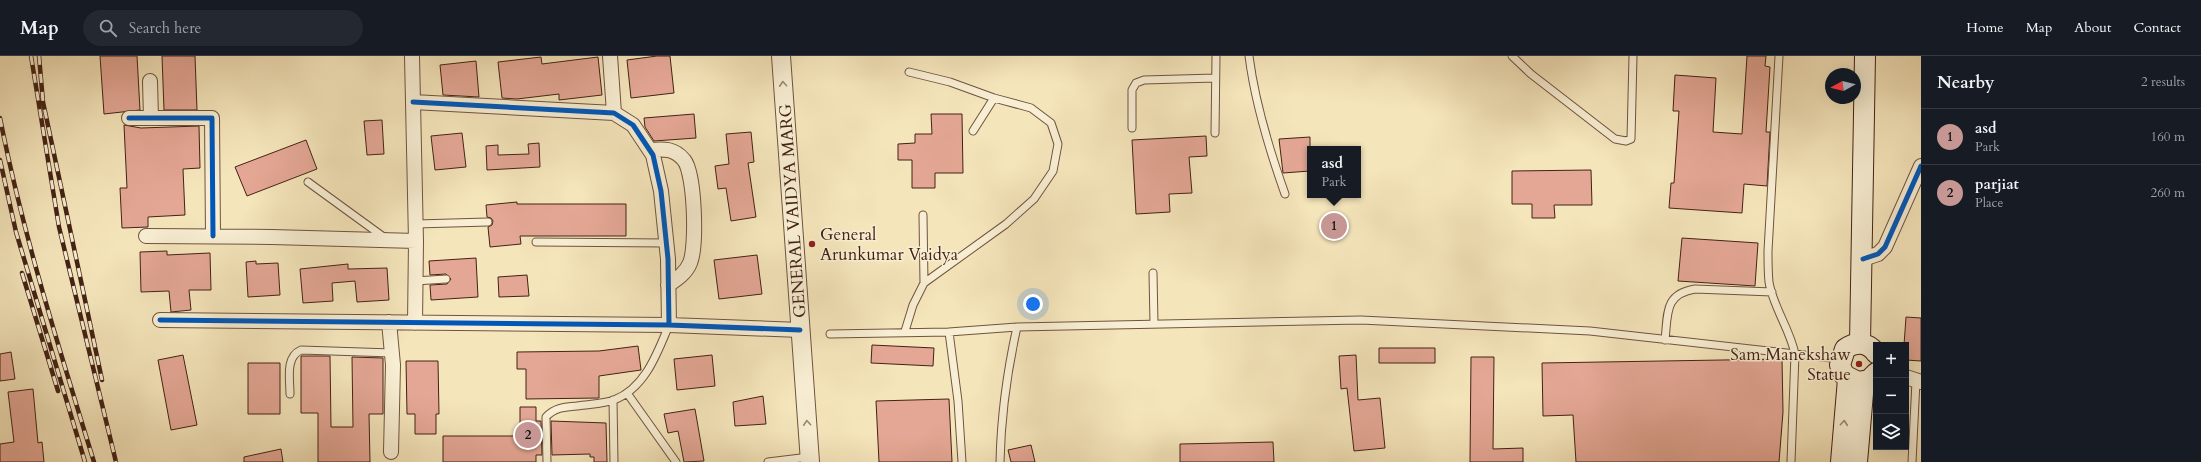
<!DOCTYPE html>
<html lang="en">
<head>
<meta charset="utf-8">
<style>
	:root { --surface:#171b24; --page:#242831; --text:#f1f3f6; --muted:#9ea1a6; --line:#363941; --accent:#c59692 }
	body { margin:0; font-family:Cardo,serif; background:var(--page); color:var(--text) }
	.controls { position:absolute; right:12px; bottom:12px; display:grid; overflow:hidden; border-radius:0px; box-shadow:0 4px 16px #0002 }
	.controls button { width:36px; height:36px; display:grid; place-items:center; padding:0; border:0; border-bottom:1px solid var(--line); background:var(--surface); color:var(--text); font:20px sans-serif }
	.compass { position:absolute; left:1825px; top:12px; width:36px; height:36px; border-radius:50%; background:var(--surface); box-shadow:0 4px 16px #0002; rotate:262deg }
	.you { position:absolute; left:1033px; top:248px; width:14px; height:14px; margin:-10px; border:3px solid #fff; border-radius:50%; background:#1a73e8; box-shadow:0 0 0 6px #1a73e833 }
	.badge { display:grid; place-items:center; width:26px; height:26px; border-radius:50%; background:var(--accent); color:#111; font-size:13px; font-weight:700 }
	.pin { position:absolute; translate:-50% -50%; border:2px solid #fff; box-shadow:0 1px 4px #0006 }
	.popup { position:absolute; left:1307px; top:90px; width:54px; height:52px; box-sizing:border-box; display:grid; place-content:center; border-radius:0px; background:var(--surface); filter:drop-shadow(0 1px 3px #0005); font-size:13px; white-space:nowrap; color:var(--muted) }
	.popup b { font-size:15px; color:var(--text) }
	.popup::after { content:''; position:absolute; left:50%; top:100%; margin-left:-8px; border:8px solid transparent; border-top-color:var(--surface) }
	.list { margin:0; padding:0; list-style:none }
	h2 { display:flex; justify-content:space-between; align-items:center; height:52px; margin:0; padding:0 16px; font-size:17px }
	h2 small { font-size:13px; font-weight:400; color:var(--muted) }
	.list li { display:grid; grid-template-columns:26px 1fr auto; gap:12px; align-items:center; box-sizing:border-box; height:56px; padding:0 16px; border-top:1px solid var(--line) }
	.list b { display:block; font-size:15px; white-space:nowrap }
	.list p { margin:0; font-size:13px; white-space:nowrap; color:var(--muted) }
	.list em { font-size:13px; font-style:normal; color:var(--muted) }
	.icon { flex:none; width:22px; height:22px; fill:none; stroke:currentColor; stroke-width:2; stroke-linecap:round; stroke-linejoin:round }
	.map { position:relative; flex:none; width:1921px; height:406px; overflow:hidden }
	header { display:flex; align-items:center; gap:24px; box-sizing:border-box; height:56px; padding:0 20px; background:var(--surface); border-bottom:1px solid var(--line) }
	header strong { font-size:19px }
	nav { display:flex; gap:22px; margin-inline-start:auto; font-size:14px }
	.search { width:280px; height:36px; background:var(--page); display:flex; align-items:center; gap:10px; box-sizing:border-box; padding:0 14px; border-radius:22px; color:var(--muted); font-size:15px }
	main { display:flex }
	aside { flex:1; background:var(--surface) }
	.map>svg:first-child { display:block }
</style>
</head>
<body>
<header>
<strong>Map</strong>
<div class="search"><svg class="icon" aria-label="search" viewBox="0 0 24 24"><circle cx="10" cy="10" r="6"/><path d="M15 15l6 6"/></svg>Search here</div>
<nav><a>Home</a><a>Map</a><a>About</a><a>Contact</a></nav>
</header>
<main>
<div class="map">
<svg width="1921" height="406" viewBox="0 0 1921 406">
	<rect width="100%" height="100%" fill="#f5e5bb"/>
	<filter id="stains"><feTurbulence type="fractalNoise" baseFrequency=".005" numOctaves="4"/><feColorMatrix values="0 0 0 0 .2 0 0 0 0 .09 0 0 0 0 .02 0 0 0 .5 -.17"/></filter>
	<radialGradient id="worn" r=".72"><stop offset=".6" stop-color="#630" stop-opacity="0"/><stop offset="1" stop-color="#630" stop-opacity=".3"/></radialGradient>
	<path fill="#e4a795" stroke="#432215" d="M100 0H137L140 54 104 58Z
		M162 0H195L197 54H164Z
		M657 0H670L674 37 631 42 627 4Z
		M1747 0H1766L1765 10 1770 11 1766 76H1770L1767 130 1744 128 1742 157 1669 152 1671 127H1674L1679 55H1673L1675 19 1716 22 1713 76 1742 78Z
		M541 1 542 8 598 1 602 39 559 44V38L517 43 502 42 498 6Z
		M476 5 479 41 443 39 440 9Z
		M694 58 696 82 654 85 645 71 644 62Z
		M931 58H962L963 117H935V132H912V104H898V88L915 87V78H932Z
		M382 64 384 98 367 99 364 65Z
		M124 69 141 72 199 70 200 112 183 113 185 159 148 161V171L122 172 120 132H127Z
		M751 76 754 106 748 107 756 161 731 165 726 132 718 133 715 110 729 108 726 78Z
		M462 77 466 111 435 114 431 80Z
		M1206 80 1207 100 1189 101 1192 137 1169 138 1170 156 1136 158 1132 84Z
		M1310 81V115L1283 117 1279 83Z
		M306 84 317 113 247 140 235 111Z
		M539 87 540 111 487 114 486 90 498 89V99L529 98 528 88Z
		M1591 114 1592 149H1554L1555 162H1532V148H1512V115Z
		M517 146V148H626V180H520L521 188 490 191 488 171 492 169 493 165 491 162 487 161 486 149Z
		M1682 182 1758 187 1755 230 1678 225Z
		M167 195V199L210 197 211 234H189L191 254 171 256 169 235 141 236 140 196Z
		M757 199 762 238 719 243 714 204Z
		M476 202 478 241 431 244 430 229 447 228 451 223 446 218 430 219 429 205Z
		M256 205V208L278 207 280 239 248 241 246 206Z
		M348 208V213L387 212 389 244 357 246 355 225 332 227 333 245 303 247 300 213Z
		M527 219 529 240 499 241 498 221Z
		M1906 261 1921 262V305L1906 304V289H1904Z
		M872 289 934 292 933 310 871 307Z
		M638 290 641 314 599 320V342L526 343V313H517V296L599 295Z
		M1379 292H1435V307H1379Z
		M11 296 15 323 0 325V298Z
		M183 299 197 369 171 374 158 304Z
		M712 299 715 330 677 334 674 303Z
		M1356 299 1358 344 1380 342 1385 392 1354 395 1347 332 1341 333 1339 300Z
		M301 300H330L331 371H353L352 301 383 302V358H369L370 406H318V357H301Z
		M1471 301H1494L1493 393 1523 392V406H1470Z
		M1782 303 1783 356 1779 406H1576L1573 359 1543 360 1542 307Z
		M406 305H438L439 358H436V378H415V358H407Z
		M248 307H280V358H248Z
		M33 333 38 387 42 386 44 406H0V388L14 386 8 336Z
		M763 340 766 368 735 370 733 346Z
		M949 343 952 406H879L876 345Z
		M520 351H536V365H541L542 399H536V406H443V380H520Z
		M695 353 704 405 684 406 678 375 668 377 664 358Z
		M551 365 606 367 607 406H594V401H590V398L552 399Z
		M1273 386 1274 406H1180V388Z
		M1031 389 1035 406H1011L1008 394Z
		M281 393 283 406H244V401Z"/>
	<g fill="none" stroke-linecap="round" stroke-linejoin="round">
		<g stroke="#70533e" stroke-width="9">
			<path id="service" d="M1249 0C1255 47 1269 93 1285 138
				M1512 0 1531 18 1615 83 1626 85 1631 83 1633 0
				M1779 0 1768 195C1768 205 1768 216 1769 226 1773 251 1790 273 1795 298L1791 406
				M1132 72V34L1136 27 1144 24 1215 22
				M973 75 994 42
				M1215 77 1216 0
				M308 126 385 182
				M923 159 924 227
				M416 168 488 166
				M536 186 666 187
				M1153 217 1154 268
				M415 225 446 223
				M905 275 913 249 924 227 1006 168 1034 143 1053 115 1058 88 1051 67 1031 52 994 42 950 26 909 16
				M949 276 958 345 962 406
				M830 278 949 276 1017 271 1361 264 1590 275 1840 303
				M1665 284C1668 258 1664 238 1695 233L1772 236
				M627 337 676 406
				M290 338C290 323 285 301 301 294L392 297
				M613 344 614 406
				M547 406 546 361C555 351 566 351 577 350 589 348 603 348 614 344 645 332 657 298 669 269
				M768 406 809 401
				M1000 406C1001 360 1007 316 1017 271
				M1912 406 1916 325"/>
		</g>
		<g stroke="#70533e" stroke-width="16">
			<path id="minor" d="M412 0 416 185 415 267
				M610 0 614 57
				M150 25 151 62
				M413 46 614 57 633 69 653 99 661 135 668 203 669 269
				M129 62H212L213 180
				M650 94C664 93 674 92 684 104 695 118 697 190 690 207 686 217 677 223 668 229
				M146 180 272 181 416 185
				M1863 203 1878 198 1885 191 1921 110
				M160 264 669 269 800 274
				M389 266 393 309 391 396
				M1906 321 1921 326"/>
		</g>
		<g stroke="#70533e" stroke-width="20">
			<path id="tertiary" d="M781 0 810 406"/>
		</g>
		<g stroke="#432215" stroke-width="22">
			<path id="secondary" d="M1860 287 1865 0
				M1876 297C1868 286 1856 285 1845 293L1840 309 1844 319 1858 326 1869 324 1876 317
				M1841 406 1848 323
				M1857 406 1864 326"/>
		</g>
		<use href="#service" stroke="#f8eed3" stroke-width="7"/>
		<use href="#minor" stroke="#f8eed3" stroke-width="14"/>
		<use href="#tertiary" stroke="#f8eed3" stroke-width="18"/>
		<use href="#secondary" stroke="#f8eed3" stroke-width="20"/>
		<g stroke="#432215" stroke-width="4.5">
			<path id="rail" d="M31 0 59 171 116 406
				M39 0 43 46 102 324
				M0 62C23 179 59 292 94 406
				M0 104 16 176 85 406
				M22 217 58 335"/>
		</g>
		<use href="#rail" stroke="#f8eed3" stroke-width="3" stroke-dasharray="9" stroke-linecap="butt"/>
		<g stroke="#f8eed3" stroke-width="8">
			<path id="cycleway" d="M413 46 614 57 633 69 653 99 661 135 668 203 669 269
				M129 62H212L213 180
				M1863 203 1878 198 1885 191 1921 110
				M160 264 669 269 800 274"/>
		</g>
		<use href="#cycleway" stroke="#0057b8" stroke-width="5"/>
	</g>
	<defs><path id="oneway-chevron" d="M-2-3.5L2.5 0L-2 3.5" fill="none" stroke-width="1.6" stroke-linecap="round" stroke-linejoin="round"/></defs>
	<g stroke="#9e8874">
		<use href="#oneway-chevron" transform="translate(783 28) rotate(-94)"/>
		<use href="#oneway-chevron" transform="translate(807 367) rotate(-94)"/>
		<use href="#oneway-chevron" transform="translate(1844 367) rotate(-85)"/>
	</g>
	<g fill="#8f2418" stroke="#f8eed3" stroke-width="1.5">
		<circle cx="812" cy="188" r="4"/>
		<circle cx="1859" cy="308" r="4"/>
	</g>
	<g text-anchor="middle" stroke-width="3" stroke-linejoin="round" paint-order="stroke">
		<g font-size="17" fill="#432215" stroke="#f8eed3">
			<text transform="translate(792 155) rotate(-94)" y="6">GENERAL VAIDYA MARG</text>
		</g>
		<g font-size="17" fill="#432215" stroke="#f8eed3" text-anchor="start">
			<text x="820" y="184">General<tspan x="820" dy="20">Arunkumar Vaidya</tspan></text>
			<text x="1851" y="304" text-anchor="end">Sam Manekshaw<tspan x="1851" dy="20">Statue</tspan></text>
		</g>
	</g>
	<rect width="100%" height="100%" filter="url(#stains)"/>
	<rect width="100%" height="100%" fill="url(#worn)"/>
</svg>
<div class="controls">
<button>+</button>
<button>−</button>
<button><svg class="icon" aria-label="layers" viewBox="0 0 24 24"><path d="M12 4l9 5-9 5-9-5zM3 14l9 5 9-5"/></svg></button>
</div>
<svg class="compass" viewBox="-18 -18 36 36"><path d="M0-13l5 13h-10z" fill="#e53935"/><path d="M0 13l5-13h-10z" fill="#9ea1a6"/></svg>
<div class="you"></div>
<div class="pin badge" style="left:1334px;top:170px">1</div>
<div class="popup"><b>asd</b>Park</div>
<div class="pin badge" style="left:528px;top:379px">2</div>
</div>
<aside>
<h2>Nearby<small>2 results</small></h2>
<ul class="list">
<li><span class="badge">1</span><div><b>asd</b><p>Park</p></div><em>160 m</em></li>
<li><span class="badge">2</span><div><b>parjiat</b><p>Place</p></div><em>260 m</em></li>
</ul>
</aside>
</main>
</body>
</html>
